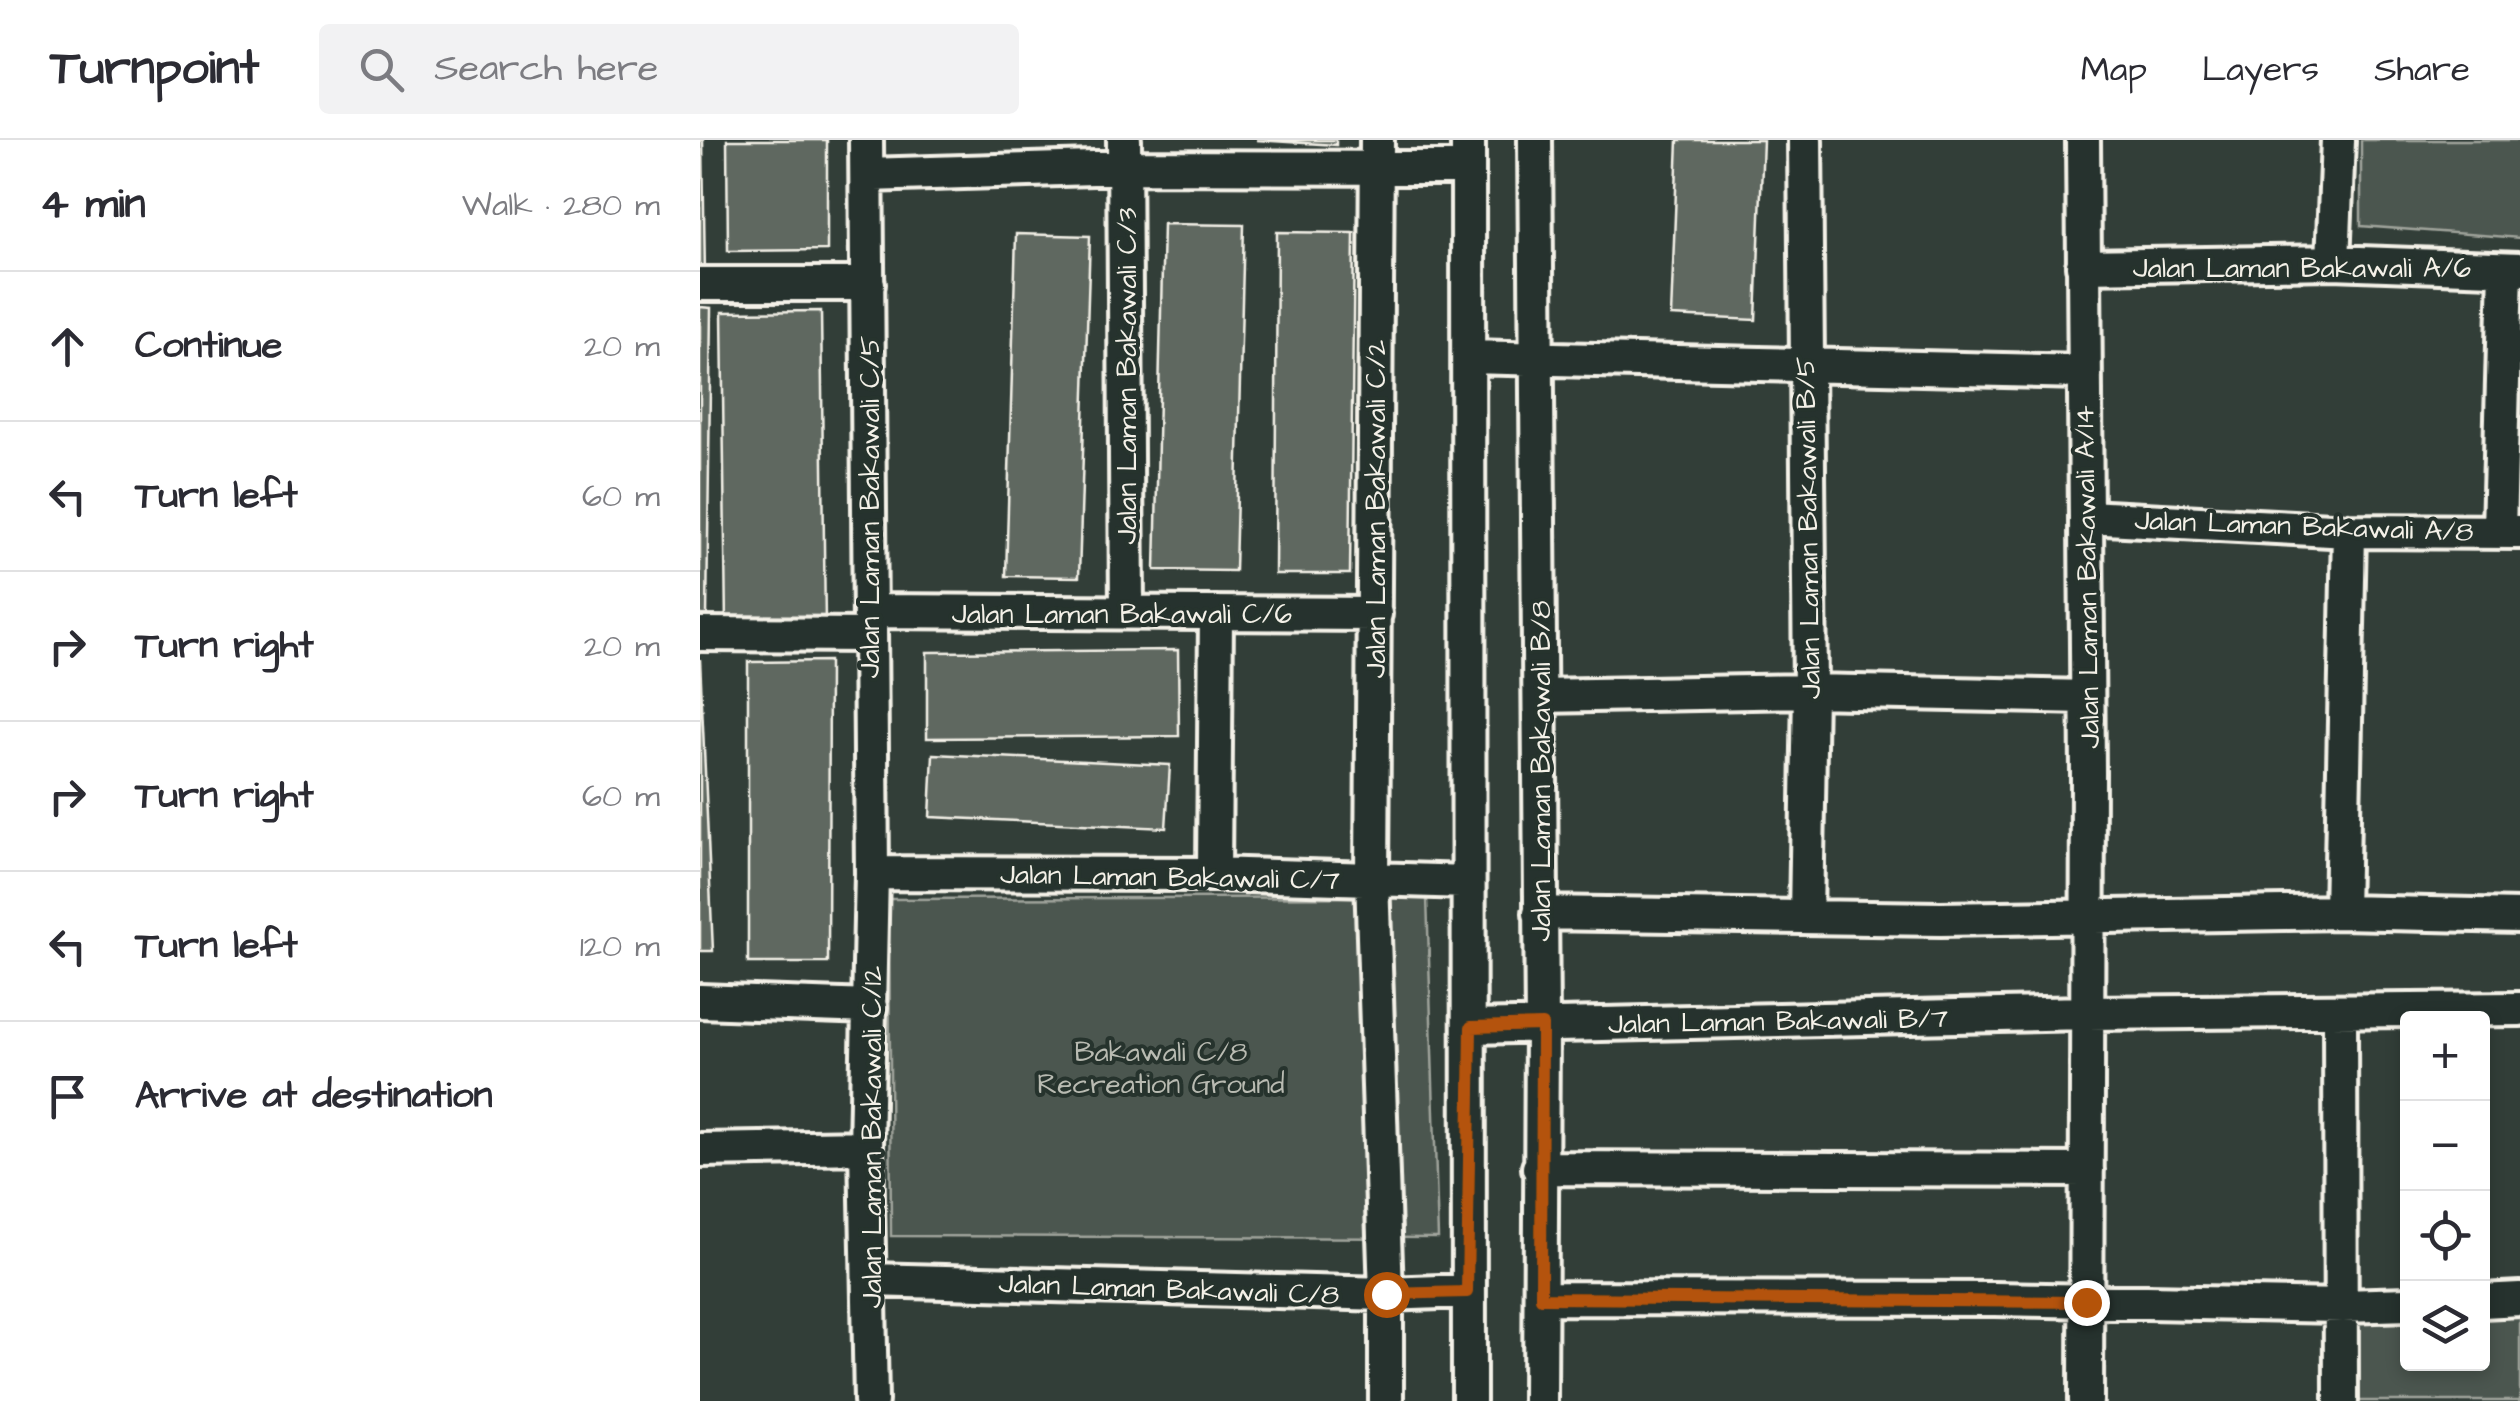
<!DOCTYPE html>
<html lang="en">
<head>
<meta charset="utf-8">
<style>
	:root { --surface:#fff; --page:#f2f2f3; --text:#2b2b33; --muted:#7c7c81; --line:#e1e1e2 }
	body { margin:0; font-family:"Architects Daughter",sans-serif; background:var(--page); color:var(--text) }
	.controls { position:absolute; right:30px; bottom:30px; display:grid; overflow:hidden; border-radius:10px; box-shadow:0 5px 15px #0003 }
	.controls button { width:90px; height:90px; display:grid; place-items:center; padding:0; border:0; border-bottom:2px solid var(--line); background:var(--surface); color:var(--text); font:50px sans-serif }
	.stop { position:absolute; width:30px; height:30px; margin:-22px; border:8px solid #b45309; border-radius:50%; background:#fff }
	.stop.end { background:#b45309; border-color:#fff; box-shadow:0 2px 10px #0008 }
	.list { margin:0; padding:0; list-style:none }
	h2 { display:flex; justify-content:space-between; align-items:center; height:130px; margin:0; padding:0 40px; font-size:42px }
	h2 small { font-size:32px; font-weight:400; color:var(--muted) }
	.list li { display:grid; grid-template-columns:65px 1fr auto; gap:30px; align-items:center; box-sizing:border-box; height:150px; padding:0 40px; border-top:2px solid var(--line) }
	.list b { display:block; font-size:38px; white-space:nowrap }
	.list em { font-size:32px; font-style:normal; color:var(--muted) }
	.icon { flex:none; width:55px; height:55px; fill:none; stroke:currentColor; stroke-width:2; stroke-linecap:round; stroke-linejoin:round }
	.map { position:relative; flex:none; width:1820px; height:1261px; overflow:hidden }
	header { display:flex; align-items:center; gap:60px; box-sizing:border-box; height:140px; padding:0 50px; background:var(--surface); border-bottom:2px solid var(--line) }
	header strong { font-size:48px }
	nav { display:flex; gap:55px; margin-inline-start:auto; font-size:35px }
	.search { width:700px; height:90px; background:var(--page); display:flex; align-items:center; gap:25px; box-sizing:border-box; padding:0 35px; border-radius:10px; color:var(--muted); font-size:38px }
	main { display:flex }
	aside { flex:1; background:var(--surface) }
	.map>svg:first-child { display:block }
</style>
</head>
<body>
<header>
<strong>Turnpoint</strong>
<div class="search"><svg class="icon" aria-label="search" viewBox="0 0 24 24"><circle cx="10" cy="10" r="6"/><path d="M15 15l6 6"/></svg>Search here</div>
<nav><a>Map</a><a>Layers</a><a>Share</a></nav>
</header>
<main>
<aside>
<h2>4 min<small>Walk · 280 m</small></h2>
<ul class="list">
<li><svg class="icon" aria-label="ahead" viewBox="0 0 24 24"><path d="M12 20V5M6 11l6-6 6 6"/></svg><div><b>Continue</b></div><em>20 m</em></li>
<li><svg class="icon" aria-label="left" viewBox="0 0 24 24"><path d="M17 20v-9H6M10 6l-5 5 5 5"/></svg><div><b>Turn left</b></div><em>60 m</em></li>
<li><svg class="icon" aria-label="right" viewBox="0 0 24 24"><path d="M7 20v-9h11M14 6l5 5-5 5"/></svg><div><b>Turn right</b></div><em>20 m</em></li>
<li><svg class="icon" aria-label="right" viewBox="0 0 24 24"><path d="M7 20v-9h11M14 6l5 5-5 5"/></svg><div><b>Turn right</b></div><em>60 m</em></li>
<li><svg class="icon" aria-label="left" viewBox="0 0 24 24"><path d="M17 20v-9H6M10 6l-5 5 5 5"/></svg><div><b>Turn left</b></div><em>120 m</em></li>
<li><svg class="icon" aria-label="arrive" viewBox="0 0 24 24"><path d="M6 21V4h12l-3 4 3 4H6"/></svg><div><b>Arrive at destination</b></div></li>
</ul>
</aside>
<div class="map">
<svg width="1820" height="1261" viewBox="0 0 1820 1261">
	<rect width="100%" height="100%" fill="#323e38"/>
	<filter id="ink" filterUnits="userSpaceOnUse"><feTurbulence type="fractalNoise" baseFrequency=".01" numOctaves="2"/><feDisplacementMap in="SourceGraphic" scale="20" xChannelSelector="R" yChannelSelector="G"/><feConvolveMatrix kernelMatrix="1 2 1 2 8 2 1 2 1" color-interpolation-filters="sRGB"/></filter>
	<g filter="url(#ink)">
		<path fill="#4c564f" stroke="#a0a49c" stroke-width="2.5" d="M1661 0H1820V98L1661 86Z
			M727 757 738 1098 191 1096 189 759Z
			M1820 1171V1261H1655V1177L1707 1175 1708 1224H1782L1783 1172Z"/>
		<path fill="#5f6861" stroke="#f4f1e8" stroke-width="2.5" d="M0 0H3L5 136H0Z
			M27 0H127V110L28 111Z
			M556 0H636V5Z
			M978 0H1063L1056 180 971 176Z
			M463 84 544 85 535 431 455 430Z
			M577 92 654 93 650 434H575Z
			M316 94 390 96 379 437 306 436Z
			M0 167 11 168 7 477H0Z
			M121 171 125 484 26 486 22 172Z
			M478 510 479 596 227 598V512Z
			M0 519 13 811H0Z
			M129 521 128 823H48V522Z
			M233 614 470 625 466 688 230 677Z"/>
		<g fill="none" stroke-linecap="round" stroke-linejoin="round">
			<g stroke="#f4f1e8" stroke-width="40">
				<path id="minor" d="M166 0 172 733 166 1007 171 1261
					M424 0 427 472
					M677 0 672 738 686 1154V1261
					M768 0 769 1261
					M835 0 842 885 840 1261
					M1105 0 1110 551 1106 776
					M1383 0 1388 633 1386 1261
					M167 35 425 27 768 28
					M1633 122 1638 0
					M1383 126 1633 122 1820 129
					M0 144H168
					M769 217 1383 232
					M1387 377 1649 391 1820 392
					M1799 391 1806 129
					M170 471 675 474
					M0 494 170 495
					M840 556 1110 551 1387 557
					M172 733 514 734 768 742
					M514 734 516 473
					M1641 772 1649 391
					M840 773 1241 779 1641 772 1820 776
					M0 861 170 867
					M1640 871 1641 1261
					M771 887 1386 873 1820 869
					M0 1010 166 1007
					M839 1028 1387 1030
					M170 1140 686 1154 767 1151
					M841 1158 1295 1159 1643 1166 1708 1164
					M1782 1161 1820 1159"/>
			</g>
			<use href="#minor" stroke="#26332d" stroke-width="32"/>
		</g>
	</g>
	<g fill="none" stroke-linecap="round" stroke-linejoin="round" filter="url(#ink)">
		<path stroke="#b45309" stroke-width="12" d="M686 1154 767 1152 771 887 842 885 841 1158 1386 1162"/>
	</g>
	<g text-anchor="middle" stroke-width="8" stroke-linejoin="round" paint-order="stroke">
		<g font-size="28" fill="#f4f1e8" stroke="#26332d">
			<text x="1602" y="137">Jalan Laman Bakawali A/6</text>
			<text transform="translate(426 236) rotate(-90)" y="10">Jalan Laman Bakawali C/3</text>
			<text transform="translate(169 367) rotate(-90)" y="10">Jalan Laman Bakawali C/5</text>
			<text transform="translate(675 369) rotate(-90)" y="10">Jalan Laman Bakawali C/2</text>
			<text transform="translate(1604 385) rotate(2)" y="10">Jalan Laman Bakawali A/8</text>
			<text transform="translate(1107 388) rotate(-91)" y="10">Jalan Laman Bakawali B/5</text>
			<text transform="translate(1386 437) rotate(-91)" y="10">Jalan Laman Bakawali A/14</text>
			<text x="422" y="483">Jalan Laman Bakawali C/6</text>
			<text transform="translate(840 631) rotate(-90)" y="10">Jalan Laman Bakawali B/8</text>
			<text transform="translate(470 736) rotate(1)" y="10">Jalan Laman Bakawali C/7</text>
			<text transform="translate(1078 880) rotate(-1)" y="10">Jalan Laman Bakawali B/7</text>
			<text transform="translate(171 997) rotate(-90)" y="10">Jalan Laman Bakawali C/12</text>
			<text transform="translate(469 1148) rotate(2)" y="10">Jalan Laman Bakawali C/8</text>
		</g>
		<g font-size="28" fill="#b9bbb2" stroke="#26332d">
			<text x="461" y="921">Bakawali C/8<tspan x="461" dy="32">Recreation Ground</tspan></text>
		</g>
	</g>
</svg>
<div class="controls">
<button>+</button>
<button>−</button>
<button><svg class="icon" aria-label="locate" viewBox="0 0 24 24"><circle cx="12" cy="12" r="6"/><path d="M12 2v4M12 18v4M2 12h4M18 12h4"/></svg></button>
<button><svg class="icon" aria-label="layers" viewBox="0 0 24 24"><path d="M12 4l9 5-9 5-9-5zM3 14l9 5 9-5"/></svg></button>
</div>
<div class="stop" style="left:686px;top:1154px"></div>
<div class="stop end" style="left:1386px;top:1162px"></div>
</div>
</main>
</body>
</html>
